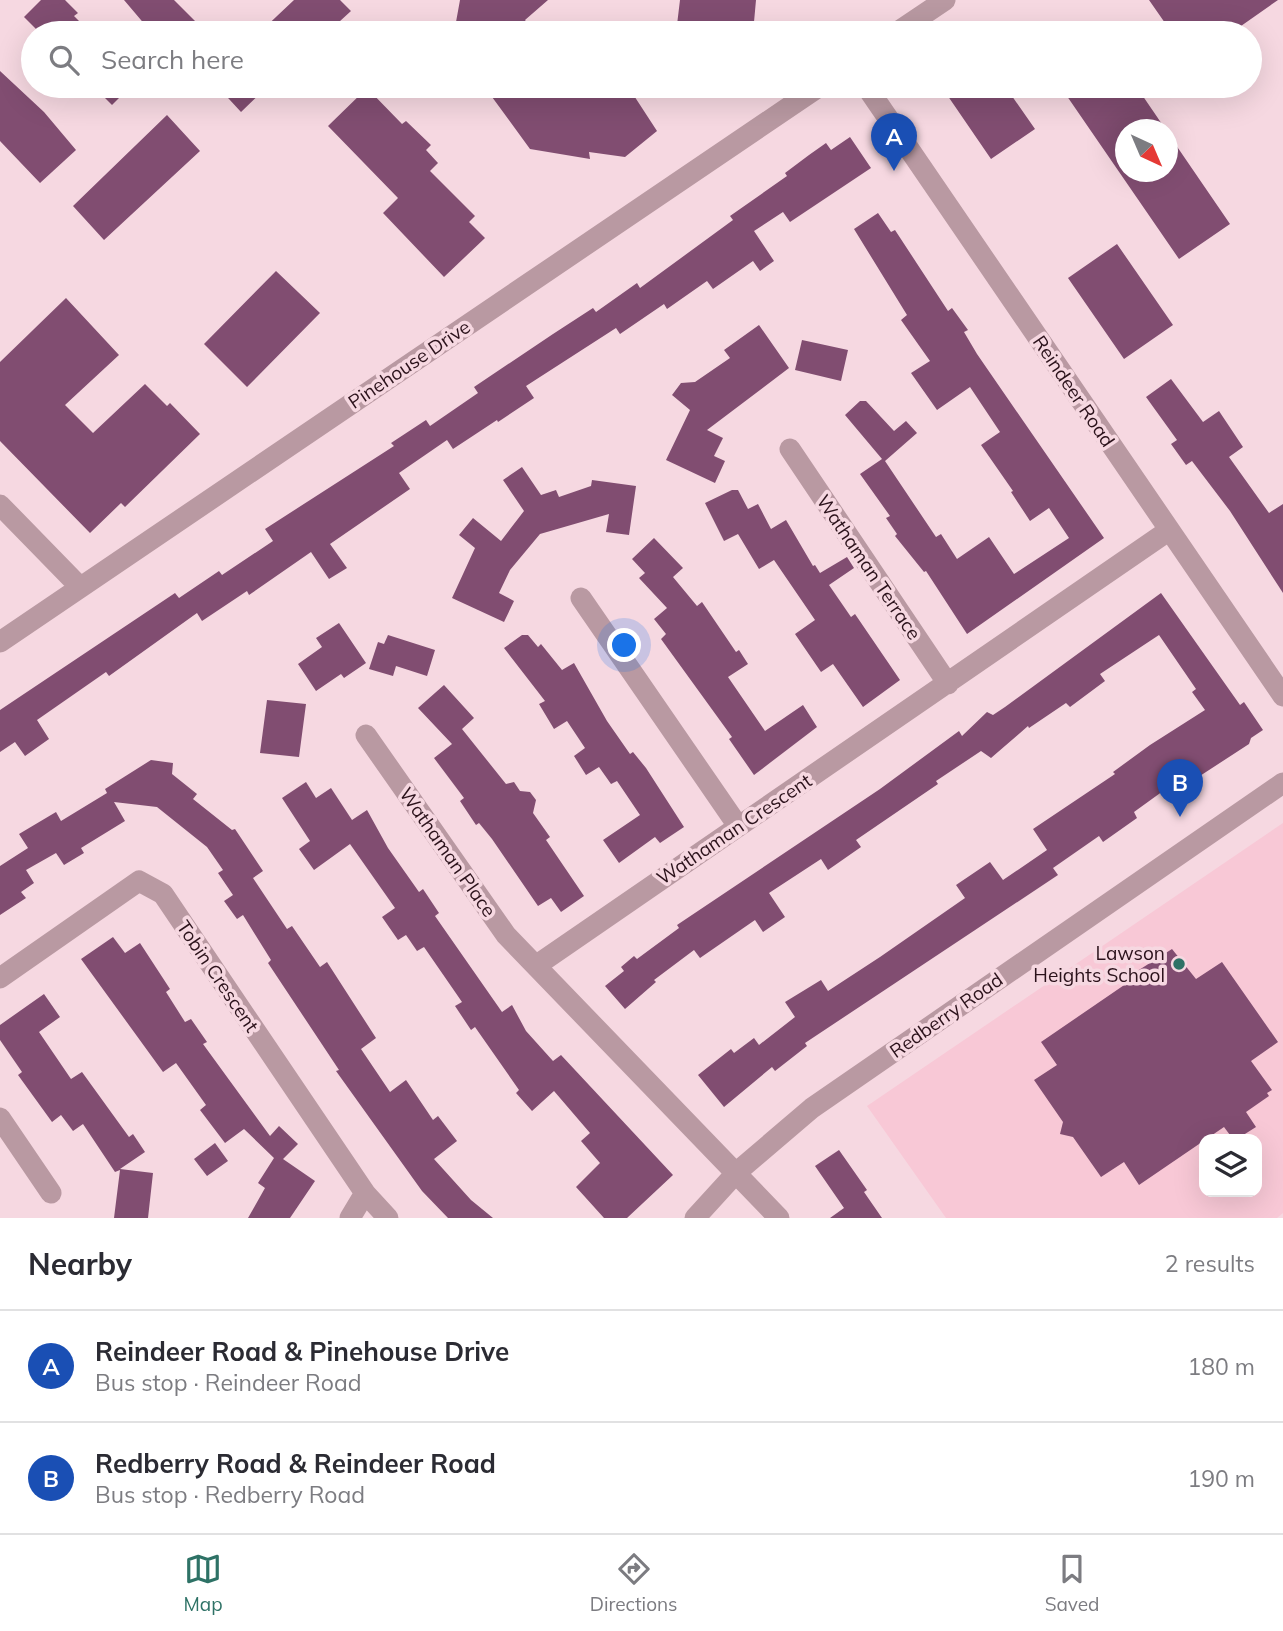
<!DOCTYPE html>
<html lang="en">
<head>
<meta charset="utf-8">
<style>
	:root { --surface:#fff; --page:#f2f2f3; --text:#2b2b33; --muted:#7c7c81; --line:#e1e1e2; --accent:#2e7266 }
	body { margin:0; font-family:Mulish,sans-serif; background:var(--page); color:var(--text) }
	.controls { position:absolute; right:21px; bottom:21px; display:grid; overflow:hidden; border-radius:14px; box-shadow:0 7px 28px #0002 }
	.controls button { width:63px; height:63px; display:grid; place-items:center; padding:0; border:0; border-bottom:2px solid var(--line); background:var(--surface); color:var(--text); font:35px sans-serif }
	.compass { position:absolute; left:1115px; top:119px; width:63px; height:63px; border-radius:50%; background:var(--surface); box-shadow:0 7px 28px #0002; rotate:136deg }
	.you { position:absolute; left:625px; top:646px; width:24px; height:24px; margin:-18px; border:5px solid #fff; border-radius:50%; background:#1a73e8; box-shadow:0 0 0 10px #1a73e833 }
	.badge { display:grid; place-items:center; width:46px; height:46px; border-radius:50%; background:var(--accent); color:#fff; font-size:23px; font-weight:700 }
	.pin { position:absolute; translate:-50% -58px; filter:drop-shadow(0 2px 4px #0008) }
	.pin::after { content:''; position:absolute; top:37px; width:24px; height:21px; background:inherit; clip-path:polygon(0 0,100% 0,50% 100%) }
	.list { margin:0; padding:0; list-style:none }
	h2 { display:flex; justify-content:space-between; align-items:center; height:91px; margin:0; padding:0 28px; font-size:30px }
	h2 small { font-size:23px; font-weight:400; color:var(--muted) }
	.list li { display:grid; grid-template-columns:46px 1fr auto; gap:21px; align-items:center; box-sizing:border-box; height:112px; padding:0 28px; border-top:2px solid var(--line) }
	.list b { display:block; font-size:26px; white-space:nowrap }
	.list p { margin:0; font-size:23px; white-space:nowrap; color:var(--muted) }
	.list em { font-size:23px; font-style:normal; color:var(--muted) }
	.icon { flex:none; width:38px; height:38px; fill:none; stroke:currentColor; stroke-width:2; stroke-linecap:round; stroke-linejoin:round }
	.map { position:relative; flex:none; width:1283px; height:1218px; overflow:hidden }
	.search { position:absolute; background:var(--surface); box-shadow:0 7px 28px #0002; left:21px; right:21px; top:21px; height:77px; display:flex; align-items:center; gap:18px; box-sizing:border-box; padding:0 24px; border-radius:38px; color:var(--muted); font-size:26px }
	.sheet { height:315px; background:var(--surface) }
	nav { display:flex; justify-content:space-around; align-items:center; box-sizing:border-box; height:98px; border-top:2px solid var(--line); background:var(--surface); font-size:19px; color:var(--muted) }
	nav a { display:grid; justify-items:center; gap:4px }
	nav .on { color:var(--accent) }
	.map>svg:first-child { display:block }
</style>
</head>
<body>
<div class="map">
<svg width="1283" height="1218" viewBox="0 0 1283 1218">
	<rect width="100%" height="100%" fill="#f6d8e1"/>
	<path fill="#f8c8d6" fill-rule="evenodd" d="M1283 823V1213L1277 1218H946L867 1106ZM1204 1139H1257V1192H1204Z"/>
	<path fill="#814d71" d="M41 0H65L78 13 74 16 91 33H40L24 17Z
		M124 0H174L207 33H152Z
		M294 0H340L351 11 327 33H259Z
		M460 0H548L525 20 534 33H454Z
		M680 0H756L753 33H676Z
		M1149 0H1278L1231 33H1172Z
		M0 71 44 112 76 150 40 183 0 141Z
		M93 86H131L112 105Z
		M217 86H268L241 112Z
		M484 86 629 88 657 131 625 157 589 152 590 159 530 149Z
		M941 86H1005L1035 129 991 159Z
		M1060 86H1136L1166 130H1125V172H1167V132L1230 224 1179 259Z
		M367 88 402 124 406 121 431 145 426 150 438 163 430 171 475 216 469 222 485 238 444 277 383 213 398 198 328 126Z
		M167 115 200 151 104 240 73 206Z
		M850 137 871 168 790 222 783 212 754 231 774 261 760 271 753 261 713 289 707 281 667 309 664 304 620 334 616 328 526 386 534 398 498 422 497 420 453 449 447 440 399 473 410 489 330 544 347 568 329 579 311 552 249 595 247 591 202 621 197 613 109 676 106 672 37 720 49 739 25 756 15 742 0 752V710L175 593 179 598 219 571 222 575 273 541 265 529 394 446 391 443 426 420 430 426 478 393 474 387 553 334 593 308 596 312 637 283 640 288 733 220 730 216 787 176 785 173 809 155 826 143 831 150Z
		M878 213 891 232 895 230 948 311 952 308 968 330 964 332 977 354 1104 538 967 634 926 571 924 572 895 536 897 534 886 518 890 516 860 474 882 459 845 415 860 401H866L894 431 906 421 917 433 885 461 936 537 941 534 957 559 989 537 1014 574 1069 538 1049 508 1030 521 1011 492 1013 491 981 445 1000 432 970 387 937 410 911 373 930 361 901 320 907 315 854 229Z
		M1117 244 1173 325 1124 359 1068 278Z
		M276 271 320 313 247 387 204 344Z
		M66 298 119 355 65 405 93 433 145 384 167 406 170 403 200 434 125 507 121 503 90 533 0 441V362Z
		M759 325 789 368 707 430 723 438 714 456 725 461 715 483 666 460 690 410 672 395 681 383 695 382 730 358 724 350Z
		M802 340 848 350 841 381 795 370Z
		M1171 379 1203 422 1219 411 1243 447 1229 457 1269 513 1283 504V593L1230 511 1192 461 1186 465 1171 444 1177 440 1146 397Z
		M522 467 541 495 556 490 559 497 591 486 592 480 636 486 629 535 606 532 609 514 540 534 510 570 499 593 514 601 504 622 452 598 475 548 459 535 473 518 501 541 524 511 503 480Z
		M732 490H738L748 509 758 504 771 529 786 520 813 566 815 565 820 573 847 557 854 568 829 585 851 617 855 614 900 680 863 707 833 664 821 672 795 634 815 620 774 560 759 569 738 534 724 541 705 503Z
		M654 538 683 568 673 577 697 606 702 602 736 652 739 650 748 664 728 677 765 731 803 705 817 727 754 775 729 739 732 737 661 639 666 634 654 619 667 608 639 578 645 573 632 559Z
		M1161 593 1240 705 1244 702 1263 730 1251 738 1249 744 1186 785 1181 778 1134 812 1137 818 1103 842 1099 836 1053 868 1058 875 805 1043 807 1046 775 1071 772 1067 724 1107 698 1075 731 1049 734 1053 754 1038 759 1045 795 1017 785 1002 821 980 828 991 880 957 965 898 956 885 990 862 1003 880 1047 850 1033 829 1115 774 1113 772 1150 745 1205 710 1192 692 1196 689 1159 635 1100 674 1105 681 1070 707 1066 703 1029 728 1028 726 991 758 981 751 936 781 938 784 856 840 861 847 828 870 821 859 769 893 785 917 763 932 755 920 700 958 694 950 654 980 656 982 625 1009 605 986 624 971 621 967 634 956 637 959 679 928 677 925 880 789 959 731 962 736 987 712 993 715 1005 707Z
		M339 623 366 663 344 678 341 674 316 691 298 664 322 647 316 638Z
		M388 635 435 650 427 676 396 666 393 676 369 669 378 642 384 644Z
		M522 635H528L538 647 541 644 562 670 574 663 607 721 630 754 633 752 646 768 684 827 660 843 655 837 619 863 603 840 640 815 617 781 611 784 599 767 586 775 574 756 585 748 567 721 554 729 539 704 545 701 504 648Z
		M444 685 474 718 462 729 506 784 514 782 520 791 530 792 536 800 533 813 550 837 546 840 584 896 561 912 551 898 538 906 492 839 479 823 476 825 460 801 464 798 434 758 452 744 418 708Z
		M267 700 306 704 299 757 260 753Z
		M151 760 173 763 172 774 197 794 193 799 232 830 235 829 263 871 253 878 287 929 292 926 320 967 327 962 376 1038 361 1049 390 1092 406 1080 433 1120 438 1116 457 1141 434 1159 471 1200 493 1218H448L422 1191 336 1071 339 1070 268 963 271 960 243 915 237 919 224 901 233 895 218 873 223 870 207 847 157 807 114 802 125 821 81 848 84 853 64 865 56 853 26 870 34 883 21 892 26 898 0 915V866L28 848 19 834 56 812 61 821 107 793 105 789Z
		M306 782 316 798 331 788 352 820 367 810 388 848 419 892 423 889 439 913 435 916 502 1012 512 1005 526 1031 553 1061 561 1055 673 1175 627 1218H604L576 1187 600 1163 581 1141 590 1133 554 1091 532 1111 516 1093 519 1090 475 1027 471 1030 455 1006 462 1002 424 947 417 951 406 935 398 940 382 917 395 908 350 844 314 870 299 849 310 841 282 798Z
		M113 937 125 953 140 943 170 989 166 992 185 1022 191 1019 207 1042 203 1044 270 1136 279 1126 298 1144 283 1159 315 1181 290 1218H248L265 1188 258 1183 274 1158 244 1129 225 1143 200 1110 206 1105 176 1063 163 1072 81 959Z
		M1172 949 1196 979 1222 962 1278 1042 1251 1061 1272 1090 1267 1093 1269 1096 1246 1112 1256 1127 1237 1139H1233L1224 1127 1139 1185 1124 1162 1101 1177 1073 1137 1060 1134 1063 1122 1034 1080 1057 1065 1041 1042 1133 979 1131 975Z
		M44 994 60 1017 39 1032 71 1079 82 1072 129 1137 133 1134 145 1152 120 1169 153 1173 148 1218H114L120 1170 115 1172 83 1124 73 1131 61 1115 52 1122 18 1075 22 1072 0 1040V1025Z
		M215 1143 228 1161 207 1176 194 1159Z
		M839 1150 867 1190 864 1192 882 1218H830L844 1208 815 1166Z"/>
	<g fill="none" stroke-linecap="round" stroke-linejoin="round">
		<path stroke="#b999a2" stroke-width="21" d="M896 33 945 0
			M866 86 1283 696
			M790 449 948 684
			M0 505 80 587
			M581 598 738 826
			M0 642 820 86
			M366 735 506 935 779 1218
			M537 965 1168 531
			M0 978 139 881 163 894 365 1193 388 1218
			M0 1118 51 1193
			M350 1218 365 1193
			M695 1218 737 1172 812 1108 1283 783"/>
	</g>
	<circle fill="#2e7266" stroke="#f6d8e1" stroke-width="2.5" cx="1179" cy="964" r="7"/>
	<g text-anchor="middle" stroke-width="7" stroke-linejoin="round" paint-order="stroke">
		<g font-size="19" fill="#2b121b" stroke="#f6d8e1">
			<text transform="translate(409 364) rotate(-34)" y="7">Pinehouse Drive</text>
			<text transform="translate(1074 391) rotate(56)" y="7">Reindeer Road</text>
			<text transform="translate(869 567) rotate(56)" y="7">Wathaman Terrace</text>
			<text transform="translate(734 829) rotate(-34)" y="7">Wathaman Crescent</text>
			<text transform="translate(448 852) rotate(55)" y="7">Wathaman Place</text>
			<text transform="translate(218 976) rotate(56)" y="7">Tobin Crescent</text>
			<text transform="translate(946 1015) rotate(-35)" y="7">Redberry Road</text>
		</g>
		<g font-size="19" fill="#2b121b" stroke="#f6d8e1" text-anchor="end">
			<text x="1165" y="960">Lawson<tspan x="1165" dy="22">Heights School</tspan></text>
		</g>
	</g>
</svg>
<div class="controls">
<button><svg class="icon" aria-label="layers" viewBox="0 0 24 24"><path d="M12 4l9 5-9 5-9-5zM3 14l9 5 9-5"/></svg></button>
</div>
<svg class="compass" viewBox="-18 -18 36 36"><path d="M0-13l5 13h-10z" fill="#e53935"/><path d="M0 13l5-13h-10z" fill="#7c7c81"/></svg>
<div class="you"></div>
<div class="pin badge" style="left:894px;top:171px;background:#1a4fb4">A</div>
<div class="pin badge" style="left:1180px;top:817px;background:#1a4fb4">B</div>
<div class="search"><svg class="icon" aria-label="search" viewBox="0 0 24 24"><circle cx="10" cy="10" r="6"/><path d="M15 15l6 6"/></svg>Search here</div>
</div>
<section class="sheet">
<h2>Nearby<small>2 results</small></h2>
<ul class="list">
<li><span class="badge" style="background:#1a4fb4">A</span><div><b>Reindeer Road &amp; Pinehouse Drive</b><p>Bus stop · Reindeer Road</p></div><em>180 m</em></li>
<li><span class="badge" style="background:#1a4fb4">B</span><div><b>Redberry Road &amp; Reindeer Road</b><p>Bus stop · Redberry Road</p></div><em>190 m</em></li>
</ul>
</section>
<nav>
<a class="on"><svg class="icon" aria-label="map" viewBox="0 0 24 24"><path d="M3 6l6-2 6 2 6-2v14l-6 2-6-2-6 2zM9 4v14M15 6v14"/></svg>Map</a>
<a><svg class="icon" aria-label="directions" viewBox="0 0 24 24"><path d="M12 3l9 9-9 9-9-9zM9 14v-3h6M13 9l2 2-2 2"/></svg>Directions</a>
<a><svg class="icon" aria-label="saved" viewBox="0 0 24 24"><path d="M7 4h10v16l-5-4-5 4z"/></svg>Saved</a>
</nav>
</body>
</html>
